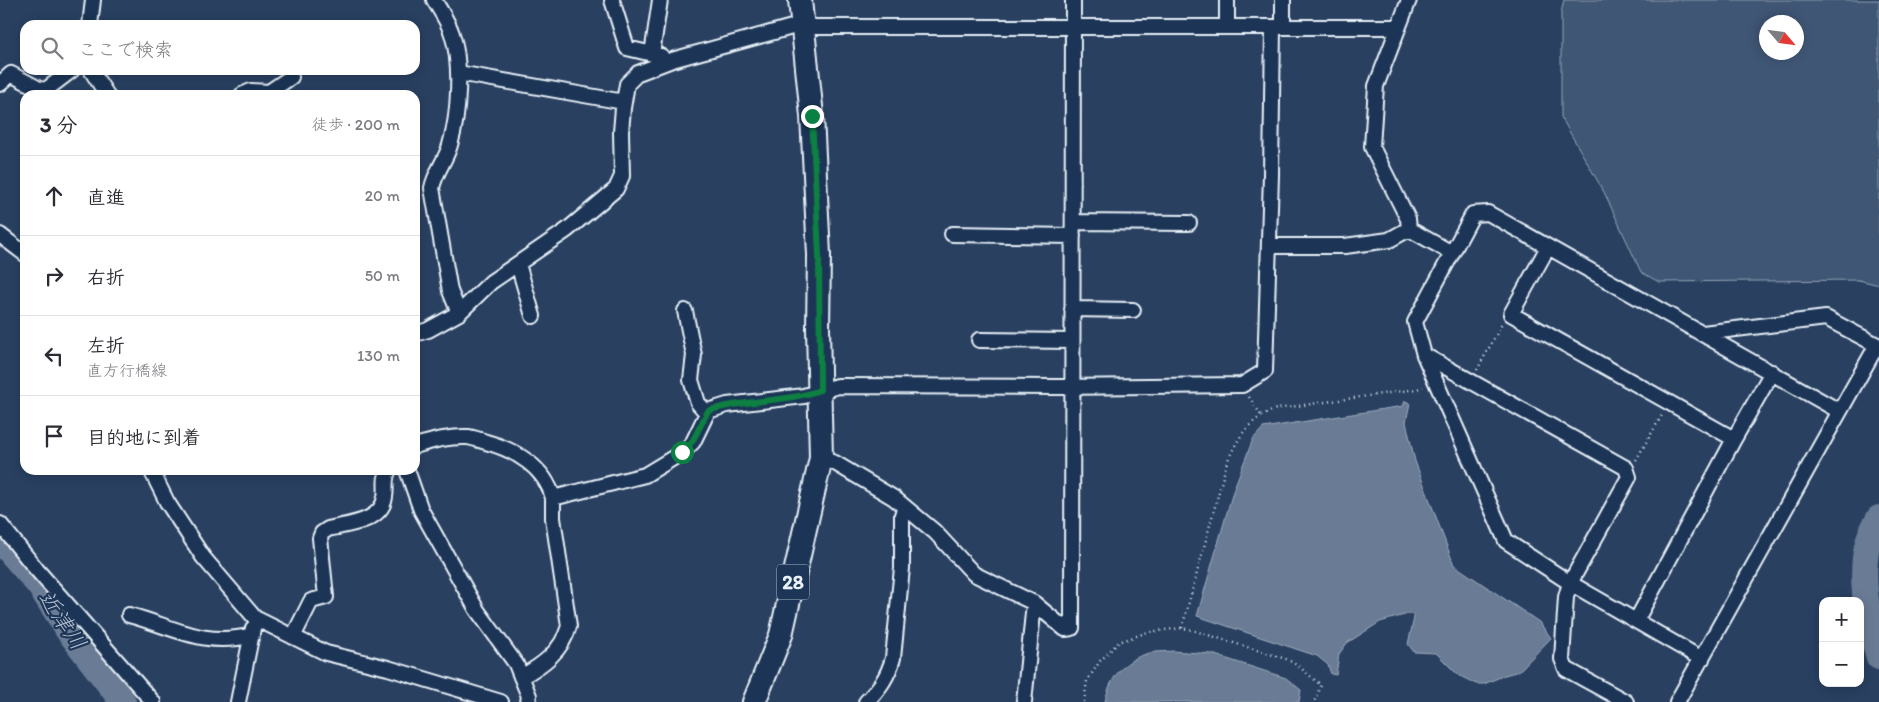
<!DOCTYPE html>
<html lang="ja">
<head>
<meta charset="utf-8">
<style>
	:root { --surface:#fff; --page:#f7f7f7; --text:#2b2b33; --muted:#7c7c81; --line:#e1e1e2 }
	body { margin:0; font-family:Itim,"Klee One",sans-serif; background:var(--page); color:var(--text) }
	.controls { position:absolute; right:15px; bottom:15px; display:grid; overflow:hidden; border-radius:10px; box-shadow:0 2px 12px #0003 }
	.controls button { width:45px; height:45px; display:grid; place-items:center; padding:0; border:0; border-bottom:1px solid var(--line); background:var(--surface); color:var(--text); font:25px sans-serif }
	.compass { position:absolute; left:1759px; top:15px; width:45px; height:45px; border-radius:50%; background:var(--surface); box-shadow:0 2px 12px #0003; rotate:118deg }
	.stop { position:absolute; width:15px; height:15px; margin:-11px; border:4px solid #0b8043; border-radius:50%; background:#fff }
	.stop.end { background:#0b8043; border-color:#fff; box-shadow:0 1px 5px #0008 }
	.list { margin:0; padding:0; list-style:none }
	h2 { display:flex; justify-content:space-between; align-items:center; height:65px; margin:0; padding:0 20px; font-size:21px }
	h2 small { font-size:16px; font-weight:400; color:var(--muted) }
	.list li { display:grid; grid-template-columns:32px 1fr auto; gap:15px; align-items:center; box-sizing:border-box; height:80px; padding:0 20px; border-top:1px solid var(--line) }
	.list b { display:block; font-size:19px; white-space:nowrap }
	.list p { margin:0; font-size:16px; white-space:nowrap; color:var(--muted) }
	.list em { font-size:16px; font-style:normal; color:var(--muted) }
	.icon { flex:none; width:28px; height:28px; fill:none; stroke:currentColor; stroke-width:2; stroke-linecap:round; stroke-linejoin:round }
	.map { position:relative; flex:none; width:1879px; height:702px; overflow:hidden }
	.search { position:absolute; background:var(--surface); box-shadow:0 2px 12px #0003; left:20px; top:20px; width:400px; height:55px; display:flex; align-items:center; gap:12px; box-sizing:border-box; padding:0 18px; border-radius:15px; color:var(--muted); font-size:19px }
	.panel { position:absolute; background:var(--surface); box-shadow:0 2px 12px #0003; left:20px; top:90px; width:400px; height:385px; border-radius:15px }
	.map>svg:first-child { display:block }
</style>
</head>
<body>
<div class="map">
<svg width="1879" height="702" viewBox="0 0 1879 702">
	<rect width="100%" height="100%" fill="#294061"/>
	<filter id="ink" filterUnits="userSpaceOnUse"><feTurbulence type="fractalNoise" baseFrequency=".02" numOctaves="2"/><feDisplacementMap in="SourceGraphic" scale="10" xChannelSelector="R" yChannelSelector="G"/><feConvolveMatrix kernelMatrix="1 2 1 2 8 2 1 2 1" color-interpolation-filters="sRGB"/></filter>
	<g filter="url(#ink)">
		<path fill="#415774" stroke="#94a4b6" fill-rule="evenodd" d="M1564 0H1879V285L1859 280 1659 282 1641 272 1604 192 1561 117V13ZM1766 22H1796V52H1766Z"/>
		<path fill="#6b7c95" stroke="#9dabbd" d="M1405 401 1410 403 1406 422 1415 461 1454 565 1539 622 1551 638 1519 671 1505 675 1484 684H1476L1458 675 1436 653 1414 652 1408 644 1414 618 1413 615 1408 614 1380 622 1347 643 1339 654 1336 675 1331 674 1328 665 1317 656 1197 616 1234 488 1253 439 1263 428 1403 406Z
			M1173 651 1212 654 1286 678 1301 690 1299 702H1105C1109 679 1123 661 1146 654 1154 651 1165 652 1173 651Z"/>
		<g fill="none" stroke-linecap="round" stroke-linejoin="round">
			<path stroke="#6b7c95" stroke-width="26" d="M1879 518C1876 524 1871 532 1869 539 1858 574 1868 622 1879 657
				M0 540 39 585 63 622 66 624 67 629 123 702"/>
			<g stroke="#e8f1f8" stroke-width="18">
				<path id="street" d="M434 0C440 10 449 23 452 34 462 64 459 115 450 145 446 160 435 172 432 188L450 291 459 313
					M612 0 627 48 661 56 665 62
					M1227 0V27
					M1283 0V27
					M1409 0 1376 86 1372 147 1408 219 1409 229
					M90 25 93 0
					M652 54 660 0
					M91 70 107 95
					M458 73 624 102
					M0 84 11 74 41 90 47 89 72 70
					M242 95 251 91 269 92 291 77
					M1073 222 1189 223
					M1409 229 1452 253
					M952 234 1073 236
					M0 235 25 254
					M1269 246H1345L1389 240 1409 229
					M1548 247 1511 314 1734 439 1636 621
					M518 264 533 316
					M1072 309 1133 310
					M685 311 694 355 691 380 698 403 707 413
					M415 334 428 330 459 313 491 282 567 230 616 189 622 176 621 132 623 108 627 84 638 73 672 60 803 24 815 27H1398
					M979 340 1072 341
					M1424 355 1626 468 1629 477 1570 583 1566 597 1562 659 1566 669 1626 702
					M1734 439 1772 372
					M415 446C432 441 449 436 468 437 474 438 480 440 486 442 515 450 545 467 553 498L645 475 683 452 693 442 708 411 727 405 804 396 838 386 1056 387 1242 385 1265 371 1271 175 1273 27
					M821 458 835 463 894 498 935 532 974 574 1034 603 1065 629 1072 628 1073 0
					M151 470 167 502 203 557 255 618 326 653 388 668 501 702
					M407 470 421 510 477 610 516 664 529 696 528 702
					M0 524 37 570 153 702
					M129 615C174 627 204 648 252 635
					M293 637 311 601 326 597 320 538 322 533 328 529C348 524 382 522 385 497 387 487 383 479 389 470
					M1702 659 1570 583 1506 541 1424 355 1415 322 1473 214 1488 213 1839 411
					M521 677C543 665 562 651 569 626L553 518V498
					M238 702 253 628
					M866 702C880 688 888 676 893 658L902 568V515L905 507
					M1024 702 1034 603
					M1677 702 1877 345 1826 318 1703 333"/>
			</g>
			<g stroke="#e8f1f8" stroke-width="26">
				<path id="primary" d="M754 702 781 635 821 458 818 328 819 255 812 116 800 0"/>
			</g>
			<path stroke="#e8f1f8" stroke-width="2.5" stroke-dasharray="1 4" stroke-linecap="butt" d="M1477 370 1502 324
				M1249 397 1261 415
				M1636 460 1662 415
				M1182 628 1227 462C1240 435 1247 421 1276 409L1417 389 1423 387
				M1084 702 1087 681 1100 661 1119 642 1148 632 1182 628 1192 630 1286 659 1297 665 1321 685 1314 702"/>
			<use href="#street" stroke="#1d3557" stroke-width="14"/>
			<use href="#primary" stroke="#1d3557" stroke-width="22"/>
		</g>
	</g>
	<g fill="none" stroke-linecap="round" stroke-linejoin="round" filter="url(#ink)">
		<path stroke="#0b8043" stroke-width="6" d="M682 452 692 442 708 411C745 399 784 403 820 390L819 255 812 116"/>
	</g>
	<g text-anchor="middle" stroke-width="4.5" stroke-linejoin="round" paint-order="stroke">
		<rect fill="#1d3557" stroke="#abb9c8" stroke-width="1" x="777" y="564.5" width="32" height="35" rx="4"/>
		<g font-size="20" font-weight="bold" fill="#e8f1f8">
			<text x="793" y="589">28</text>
		</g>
		<g font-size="22" font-style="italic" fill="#b6c2d0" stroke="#1d3557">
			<text transform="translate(63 620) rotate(56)" y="8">近津川</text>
		</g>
	</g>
</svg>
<div class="controls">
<button>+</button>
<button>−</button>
</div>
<svg class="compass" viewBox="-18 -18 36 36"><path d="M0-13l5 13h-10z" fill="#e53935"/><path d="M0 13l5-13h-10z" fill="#7c7c81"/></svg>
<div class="stop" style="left:682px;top:452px"></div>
<div class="stop end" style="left:812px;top:116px"></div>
<div class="search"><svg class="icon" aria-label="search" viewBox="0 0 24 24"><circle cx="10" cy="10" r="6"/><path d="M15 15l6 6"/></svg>ここで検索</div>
<section class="panel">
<h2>3 分<small>徒歩 · 200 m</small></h2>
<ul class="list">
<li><svg class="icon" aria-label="ahead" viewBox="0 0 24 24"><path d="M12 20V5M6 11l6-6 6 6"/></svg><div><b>直進</b></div><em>20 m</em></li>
<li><svg class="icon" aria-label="right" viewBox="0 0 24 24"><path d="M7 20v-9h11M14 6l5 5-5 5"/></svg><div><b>右折</b></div><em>50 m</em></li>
<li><svg class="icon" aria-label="left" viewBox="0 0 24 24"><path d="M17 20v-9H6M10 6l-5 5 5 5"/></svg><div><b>左折</b><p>直方行橋線</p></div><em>130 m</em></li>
<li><svg class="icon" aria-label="arrive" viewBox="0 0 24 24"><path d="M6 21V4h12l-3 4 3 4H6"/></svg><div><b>目的地に到着</b></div></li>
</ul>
</section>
</div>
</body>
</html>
